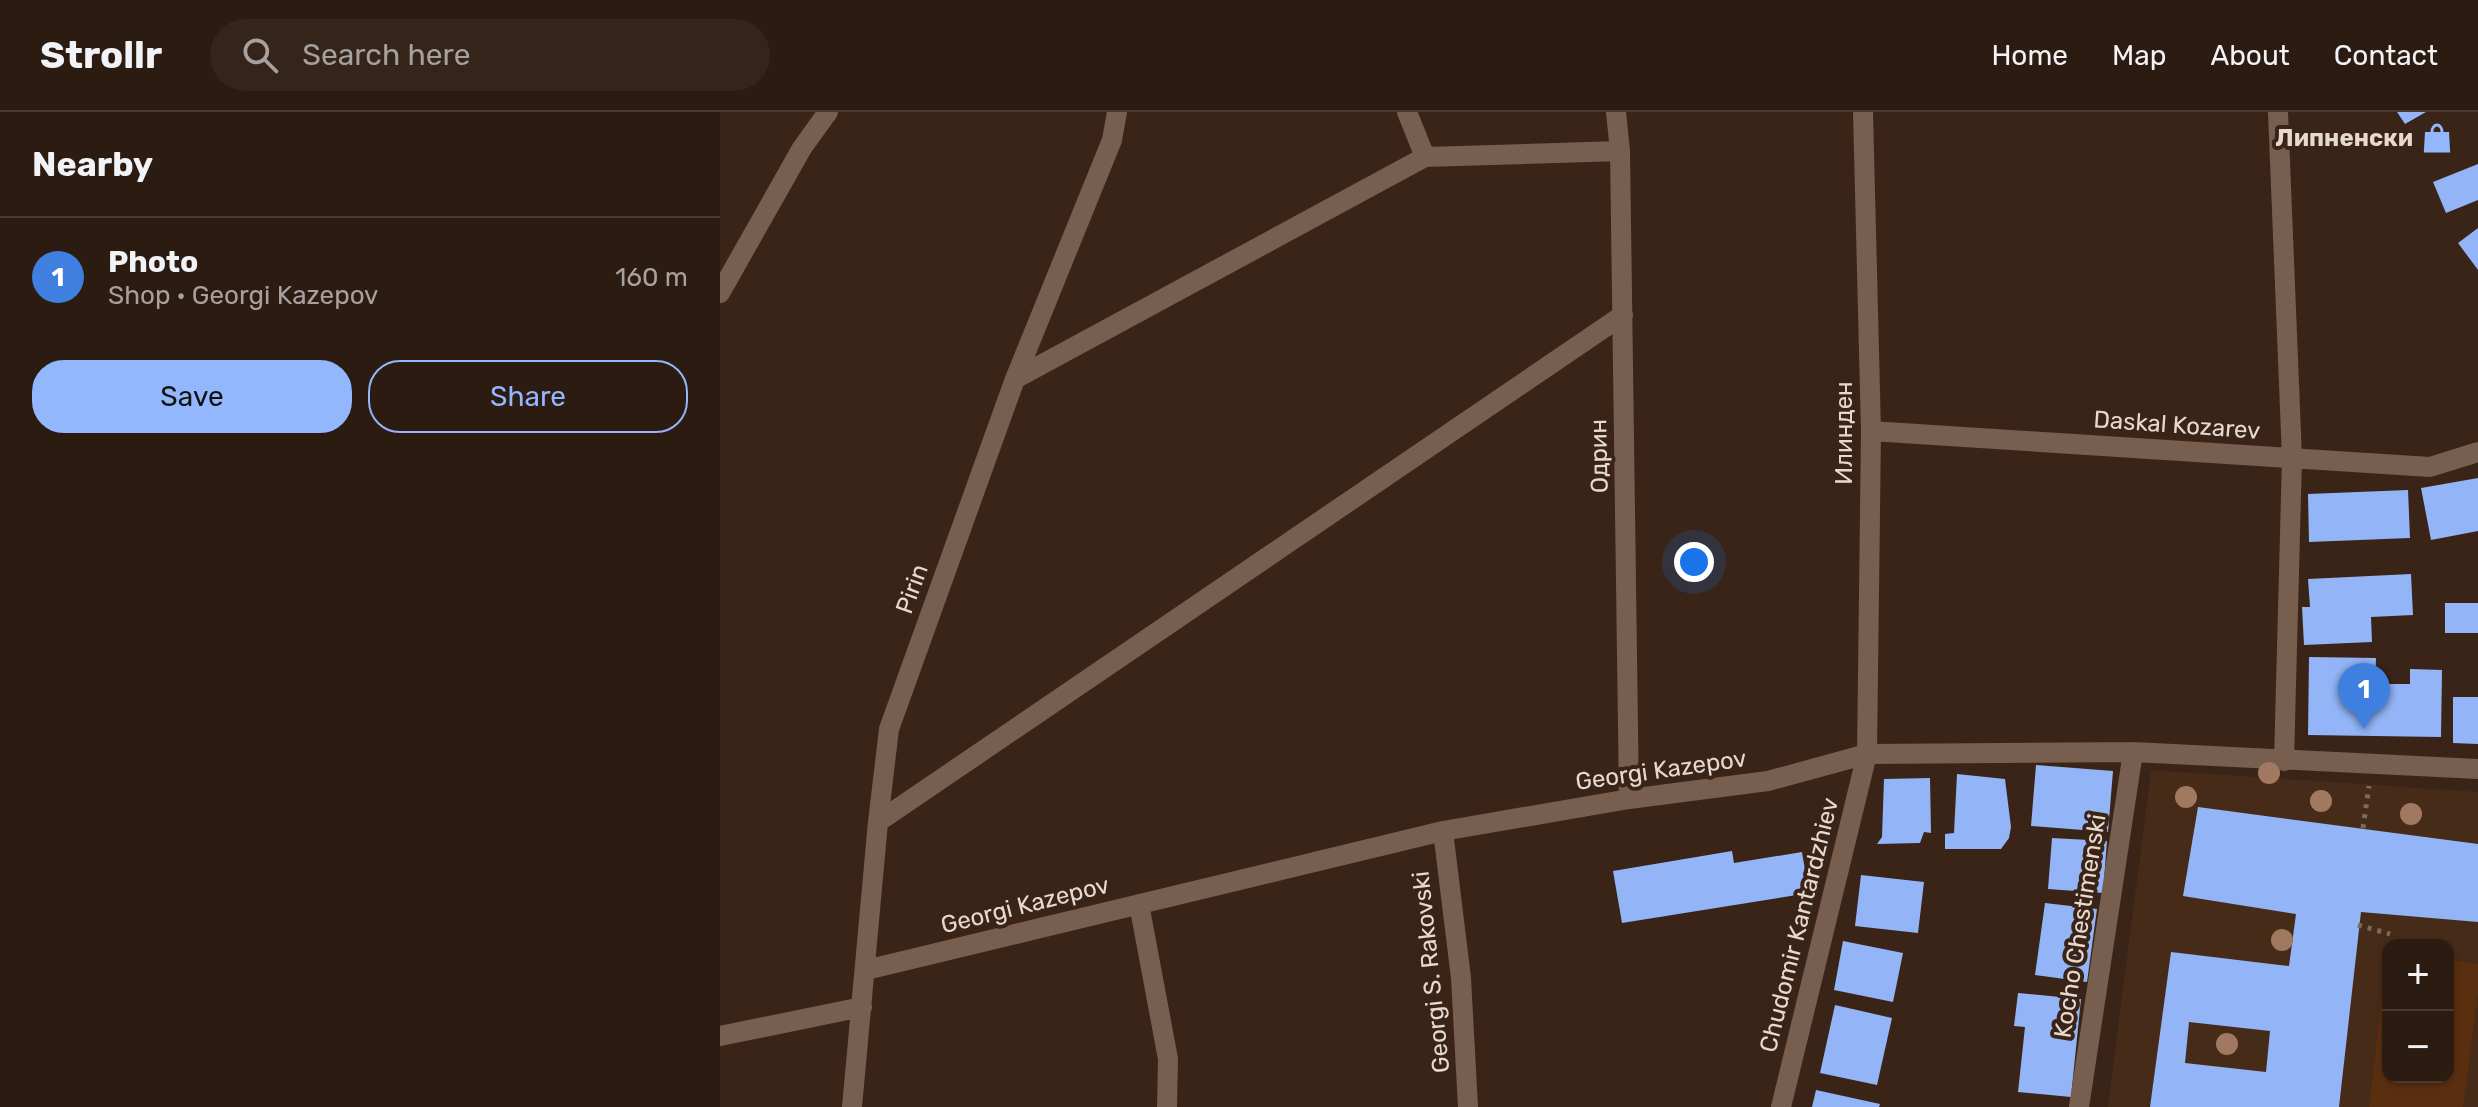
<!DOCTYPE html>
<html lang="en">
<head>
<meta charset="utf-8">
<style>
	:root { --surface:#2c1b11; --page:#34241a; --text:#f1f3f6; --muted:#a6a19f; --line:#483931; --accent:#93b7fd }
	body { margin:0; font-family:Rubik,sans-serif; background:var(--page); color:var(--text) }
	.controls { position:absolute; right:24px; bottom:24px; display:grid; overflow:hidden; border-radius:16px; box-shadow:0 2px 6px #0004 }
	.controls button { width:72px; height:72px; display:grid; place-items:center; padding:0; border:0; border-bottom:2px solid var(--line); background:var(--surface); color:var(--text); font:40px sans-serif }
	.you { position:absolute; left:974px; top:450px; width:28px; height:28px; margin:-20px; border:6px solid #fff; border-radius:50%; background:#1a73e8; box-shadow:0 0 0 12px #1a73e833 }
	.badge { display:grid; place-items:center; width:52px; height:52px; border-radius:50%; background:var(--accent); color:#fff; font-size:26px; font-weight:700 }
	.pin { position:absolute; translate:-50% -66px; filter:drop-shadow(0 2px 4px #0008) }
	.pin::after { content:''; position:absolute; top:42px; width:28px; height:24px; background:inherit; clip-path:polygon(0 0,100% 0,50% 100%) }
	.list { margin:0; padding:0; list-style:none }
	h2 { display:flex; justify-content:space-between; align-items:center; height:104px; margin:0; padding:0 32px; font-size:34px }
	h2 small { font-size:26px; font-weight:400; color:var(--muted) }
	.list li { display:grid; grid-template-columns:52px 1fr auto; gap:24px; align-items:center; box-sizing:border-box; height:120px; padding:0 32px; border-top:2px solid var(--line) }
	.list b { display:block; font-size:30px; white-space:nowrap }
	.list p { margin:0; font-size:26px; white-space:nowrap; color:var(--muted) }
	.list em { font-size:26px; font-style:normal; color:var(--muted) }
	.actions { display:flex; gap:16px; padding:24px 32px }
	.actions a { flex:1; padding:18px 0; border:2px solid var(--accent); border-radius:32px; text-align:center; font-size:28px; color:var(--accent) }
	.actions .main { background:var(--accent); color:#111 }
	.icon { flex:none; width:44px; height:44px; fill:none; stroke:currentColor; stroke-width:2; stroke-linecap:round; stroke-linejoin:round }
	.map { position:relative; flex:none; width:1758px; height:995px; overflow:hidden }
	header { display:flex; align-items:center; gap:48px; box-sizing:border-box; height:112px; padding:0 40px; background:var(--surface); border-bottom:2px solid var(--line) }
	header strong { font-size:38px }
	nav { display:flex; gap:44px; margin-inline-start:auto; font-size:28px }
	.search { width:560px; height:72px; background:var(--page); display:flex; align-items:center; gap:20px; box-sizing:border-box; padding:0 28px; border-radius:44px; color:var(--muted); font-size:30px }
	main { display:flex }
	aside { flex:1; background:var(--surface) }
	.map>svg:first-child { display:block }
</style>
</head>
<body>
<header>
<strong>Strollr</strong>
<div class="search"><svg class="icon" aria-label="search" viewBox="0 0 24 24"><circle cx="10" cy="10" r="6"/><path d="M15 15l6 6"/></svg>Search here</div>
<nav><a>Home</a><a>Map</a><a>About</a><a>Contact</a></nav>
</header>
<main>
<aside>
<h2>Nearby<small></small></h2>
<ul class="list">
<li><span class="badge" style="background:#3f7fe0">1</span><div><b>Photo</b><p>Shop · Georgi Kazepov</p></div><em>160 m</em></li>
</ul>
<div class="actions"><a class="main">Save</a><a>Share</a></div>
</aside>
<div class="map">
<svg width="1758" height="995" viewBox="0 0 1758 995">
	<rect width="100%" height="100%" fill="#3a2417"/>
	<path fill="#472b19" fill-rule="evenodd" d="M1431 658 1758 680V995H1388ZM1668 833H1728V965H1668Z"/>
	<path fill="#5a2f10" d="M1667 839 1668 965H1728V848L1758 852V881L1743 995H1649Z"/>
	<path fill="#93b5f8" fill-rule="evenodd" d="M1677 0H1706L1685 12Z
		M1758 52V88L1726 101 1713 70Z
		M1758 116V158L1738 131Z
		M1758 366V419L1711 428 1701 376Z
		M1688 378 1690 426 1589 430 1588 382Z
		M1691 462 1693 503 1651 505 1652 530 1584 533 1582 495H1590L1588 467Z
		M1725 491H1758V521H1725Z
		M1589 545 1656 546 1655 572H1690V557L1722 558 1721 625 1588 623Z
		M1733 585H1758V632L1733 631Z
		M1316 653 1393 659 1388 720 1311 714Z
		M1237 662 1285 667 1291 715 1289 726 1281 737H1225V722L1234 721Z
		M1210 666 1211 721 1204 720 1200 731 1157 732 1162 725 1164 667Z
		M1478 695 1758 732V810L1641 800 1619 995H1430L1451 840 1569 854 1576 802 1463 784ZM1469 910 1550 919 1546 960 1465 951Z
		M1332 726 1387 729 1383 781 1328 777Z
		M1012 739 1014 751 1082 740 1089 781 902 811 893 759Z
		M1141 763 1204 770 1198 821 1135 814Z
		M1325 791 1377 797 1367 870 1315 863Z
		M1123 829 1183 841 1173 890 1114 878Z
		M1298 881 1361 887 1351 985 1298 980 1305 915 1294 914Z
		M1115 893 1172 906 1157 973 1100 961Z
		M1096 978 1160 992 1159 995H1092Z"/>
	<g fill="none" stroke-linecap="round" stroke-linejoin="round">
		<path stroke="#7c685d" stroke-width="5" stroke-dasharray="4 6" stroke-linecap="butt" d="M1643 716 1649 674
			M1638 813 1670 822"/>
		<path stroke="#775e4e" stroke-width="20" d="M687 0 705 45
			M896 0 900 39 909 687
			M1558 0 1572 346 1564 649
			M0 181 82 36 108 0
			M295 267 705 45 900 39
			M1151 319 1710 355 1758 340
			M158 710 903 203
			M723 719 741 866 748 995
			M419 792 448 947 447 995
			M146 858 723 719 909 687 1048 669 1147 642 1413 640 1758 657
			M0 924 142 895
			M132 995 158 710 169 617 295 267 392 28 397 0
			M1061 995 1147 642 1151 319 1143 0
			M1359 995 1413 640"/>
	</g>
	<g fill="#a17960">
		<circle cx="1549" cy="661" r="11"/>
		<circle cx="1466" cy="685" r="11"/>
		<circle cx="1601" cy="689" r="11"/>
		<circle cx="1691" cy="702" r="11"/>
		<circle cx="1562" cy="828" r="11"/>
		<circle cx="1507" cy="932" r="11"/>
	</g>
	<defs>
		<g id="shop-bare" transform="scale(2.4)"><path d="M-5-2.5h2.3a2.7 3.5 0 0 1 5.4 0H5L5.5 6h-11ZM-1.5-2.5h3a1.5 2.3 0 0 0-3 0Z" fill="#93b7fd" stroke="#3a2417" stroke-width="2.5" paint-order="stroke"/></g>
	</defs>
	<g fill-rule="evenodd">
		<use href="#shop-bare" x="1717" y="26"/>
	</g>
	<g text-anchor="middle" stroke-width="8" stroke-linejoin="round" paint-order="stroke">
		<g font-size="24" font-weight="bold" fill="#e8d9d0" stroke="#3a2417" text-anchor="end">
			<text x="1693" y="34">Липненски</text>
		</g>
		<g font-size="24" fill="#e8d9d0" stroke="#3a2417">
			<text transform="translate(1457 313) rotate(4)" y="8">Daskal Kozarev</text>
			<text transform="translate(1124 321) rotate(-90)" y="8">Илинден</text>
			<text transform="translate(879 344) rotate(-91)" y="8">Одрин</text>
			<text transform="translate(192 477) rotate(-70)" y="8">Pirin</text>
			<text transform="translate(941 658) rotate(-8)" y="8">Georgi Kazepov</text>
			<text transform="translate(305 793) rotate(-14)" y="8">Georgi Kazepov</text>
			<text transform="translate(1079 813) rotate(-76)" y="8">Chudomir Kantardzhiev</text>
			<text transform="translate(1360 814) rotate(-81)" y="8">Kocho Chestimenski</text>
			<text transform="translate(711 860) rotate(-96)" y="8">Georgi S. Rakovski</text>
		</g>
	</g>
</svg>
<div class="controls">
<button>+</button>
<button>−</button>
</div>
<div class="you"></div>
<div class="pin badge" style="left:1644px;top:617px;background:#3f7fe0">1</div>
</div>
</main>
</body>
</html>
